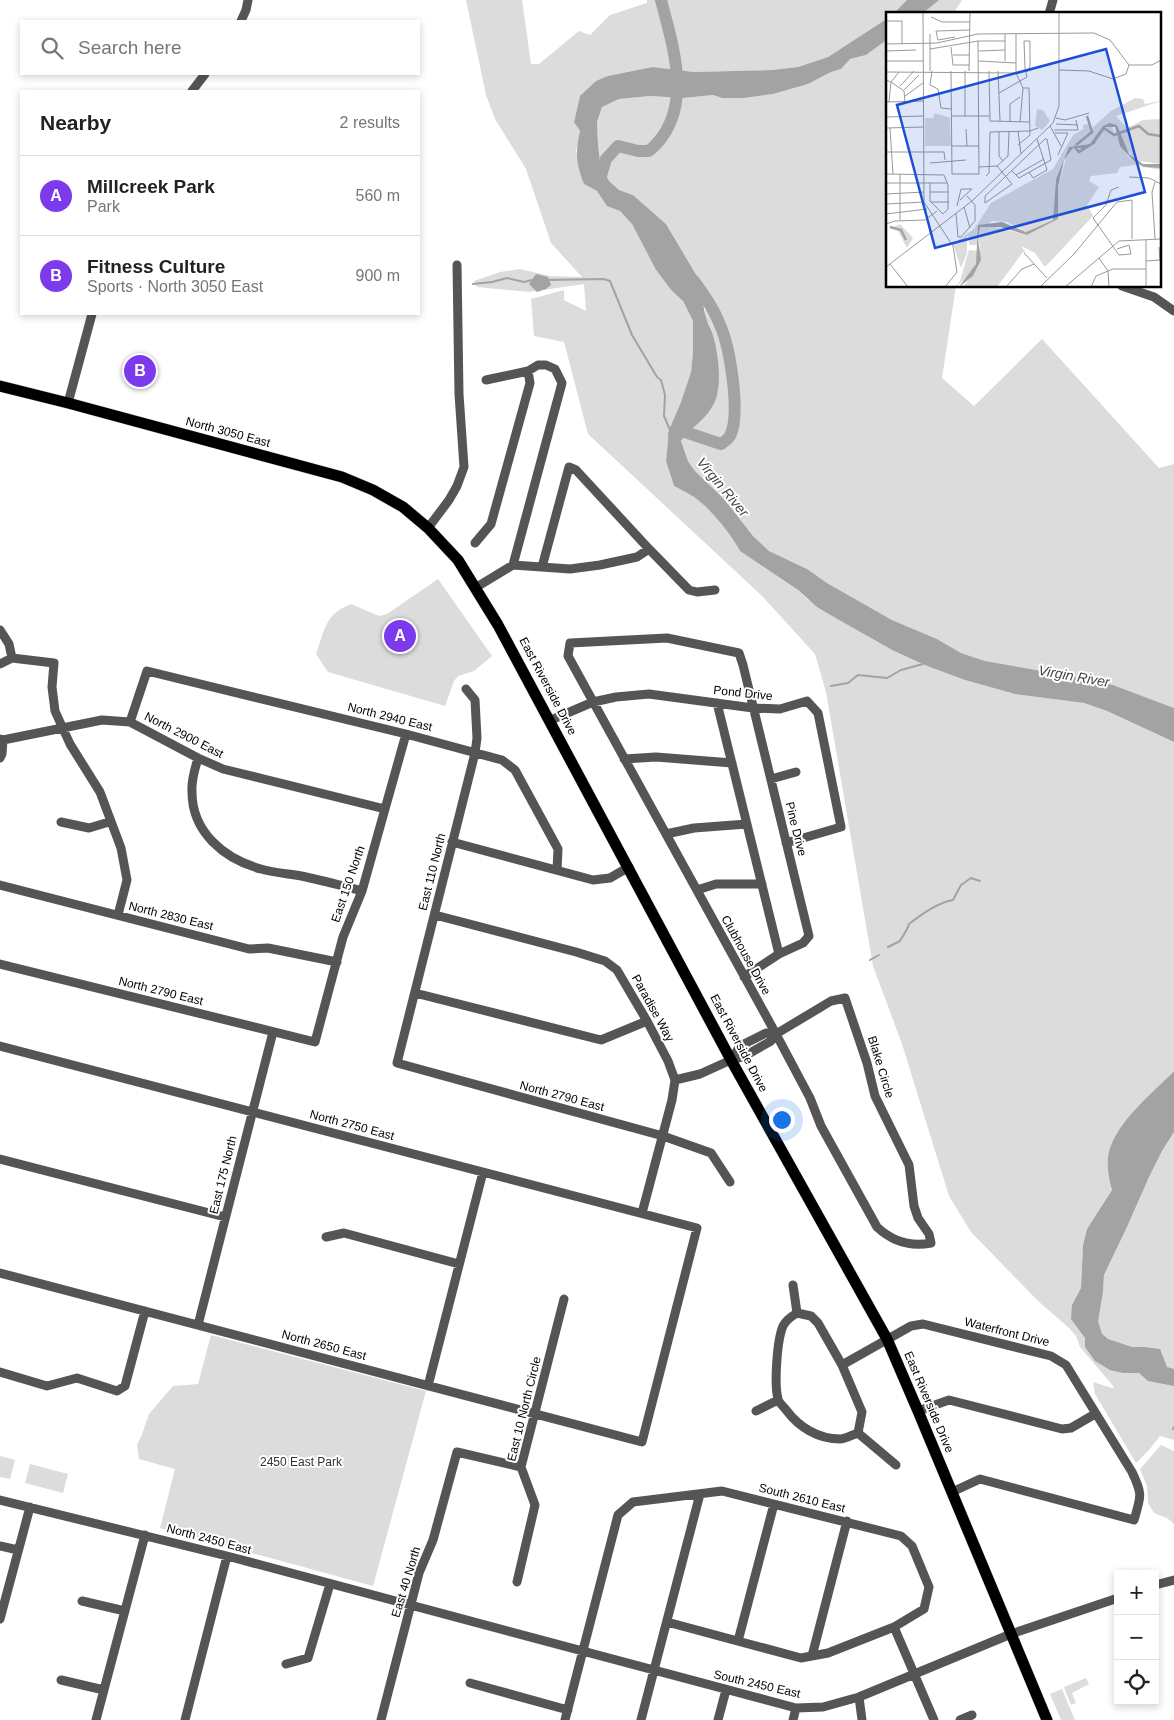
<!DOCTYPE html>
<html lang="en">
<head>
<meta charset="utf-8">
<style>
	:root { --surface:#fff; --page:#f6f6f6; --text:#222; --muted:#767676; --line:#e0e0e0; --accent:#7c3aed }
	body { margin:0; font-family:Helvetica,sans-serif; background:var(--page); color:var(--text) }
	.controls { position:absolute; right:15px; bottom:15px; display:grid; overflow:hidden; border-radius:0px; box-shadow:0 2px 8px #0003 }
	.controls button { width:45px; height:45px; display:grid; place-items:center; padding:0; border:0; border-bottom:1px solid var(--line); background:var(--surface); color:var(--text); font:25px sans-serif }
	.you { position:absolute; left:781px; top:1119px; width:18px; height:18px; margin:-12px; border:4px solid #fff; border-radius:50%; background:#1a73e8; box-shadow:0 0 0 8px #1a73e833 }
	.badge { display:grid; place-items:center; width:32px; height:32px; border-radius:50%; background:var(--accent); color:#fff; font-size:16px; font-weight:700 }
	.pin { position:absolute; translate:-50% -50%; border:2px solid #fff; box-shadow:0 1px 5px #0006 }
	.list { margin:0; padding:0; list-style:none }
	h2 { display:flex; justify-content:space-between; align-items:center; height:65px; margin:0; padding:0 20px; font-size:21px }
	h2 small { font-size:16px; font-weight:400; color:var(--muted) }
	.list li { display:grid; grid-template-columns:32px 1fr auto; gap:15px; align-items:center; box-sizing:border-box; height:80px; padding:0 20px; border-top:1px solid var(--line) }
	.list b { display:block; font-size:19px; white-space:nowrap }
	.list p { margin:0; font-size:16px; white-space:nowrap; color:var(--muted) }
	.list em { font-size:16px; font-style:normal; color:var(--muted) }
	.icon { flex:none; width:28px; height:28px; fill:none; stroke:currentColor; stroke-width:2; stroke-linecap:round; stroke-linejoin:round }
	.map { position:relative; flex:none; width:1174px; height:1720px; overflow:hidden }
	.search { position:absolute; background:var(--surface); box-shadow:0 2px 8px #0003; left:20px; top:20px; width:400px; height:55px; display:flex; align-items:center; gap:12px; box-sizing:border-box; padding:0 18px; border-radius:0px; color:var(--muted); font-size:19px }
	.panel { position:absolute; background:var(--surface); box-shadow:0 2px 8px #0003; left:20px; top:90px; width:400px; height:225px; border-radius:0px }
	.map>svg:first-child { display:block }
</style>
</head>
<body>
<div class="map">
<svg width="1174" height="1720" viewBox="0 0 1174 1720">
	<rect width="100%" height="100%" fill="#fff"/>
	<path fill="#dcdcdc" d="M466 0H522L531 64H539L579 31 590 35 610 15 647 3V0H907L893 14H888V18L828 57 798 67 772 70 694 72 653 67 580 96 574 122 580 131 576 151 584 184 597 191 607 205 620 211 632 224 656 270 672 291 683 301 693 321V352L691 372 681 402 669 430 666 461 674 486C681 490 688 493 694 497 711 509 730 533 740 551L798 590 807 599 839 620 894 651 927 666 965 680 1015 694 1084 703 1107 711 1174 742V1071L1151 1095 1110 1180 1112 1190 1087 1229 1083 1245 1081 1288 1074 1302 1099 1306 1103 1292 1104 1275 1127 1227 1149 1177 1162 1151 1174 1132V1440L1160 1436 1149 1450 1136 1463 1095 1394 1093 1382 1112 1388 1114 1387 1080 1347 1076 1336 1069 1328 1037 1300 971 1232 949 1196 902 1044 873 966 826 692 815 654 761 595 588 434 564 342 534 336 531 299 564 290V300L586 311 584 284 529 292 477 287 474 281 500 272 520 269 550 276 582 277 551 243 526 169 495 119 486 95Z
		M939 0H962L953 14H922Z
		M888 39V286H956L942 378 974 406 1042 339 1159 468 1174 464V708L1113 685 1071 676 985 661 961 653 937 639 892 620 827 583 807 569 769 551 753 536 725 500 694 470 688 461 681 441C690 429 702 419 712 407V331L706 318 701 283 666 224 633 195 619 190 609 181 600 161 598 145 597 122 602 107 619 99 650 96 683 98 713 95 722 98H744L773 94 808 84 831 72 841 69 850 59 866 55Z
		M438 579 492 656 474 671 458 676 454 681 445 706 328 672 316 654C325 629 325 614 351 604L379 616 387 614Z
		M211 1335 426 1391 373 1586 160 1528 175 1469 139 1459 137 1445 141 1437 149 1414 173 1386 198 1384Z
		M1161 1445 1174 1451V1524L1167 1518 1154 1513 1148 1503 1147 1486 1140 1469Z
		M0 1456 15 1460 10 1479 0 1477Z
		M30 1464 68 1474 63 1493 25 1483Z
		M1086 1678 1089 1684 1072 1693 1076 1703 1071 1705 1064 1687Z
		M1062 1689 1075 1720H1061L1050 1694Z"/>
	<path fill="#a3a3a3" d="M907 0H939L922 14H893Z
		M888 18V39L866 55 850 59 841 69 831 72 808 84 773 94 744 98H722L713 95 683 98 650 96 619 99 602 107 597 122 598 145 600 161 609 181 619 190 633 195 666 224 701 283C704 294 702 306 706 317 707 322 710 327 712 332 718 351 724 389 712 407 704 421 690 428 681 441L688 461 694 470 725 500 753 536 769 551 807 569 827 583 892 620 937 639 961 653 985 661 1071 676 1113 685 1174 708V742L1107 711 1084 703 1015 694 965 680 927 666 894 651 839 620 817 607 798 590 740 551C730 533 711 509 694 497 688 493 681 490 674 486L666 461 669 430 681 402 691 372 693 352V321L683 301 672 291 656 270 632 224 620 211 607 206 597 191 584 184C576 163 575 153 580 131L574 122 580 96 596 81 608 76 653 67 694 72 772 70 798 67 828 57Z
		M536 274 548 277 551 285 546 289 537 292 529 284Z
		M1174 1071V1132L1162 1151 1149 1177 1127 1227 1104 1275 1103 1292 1098 1321 1102 1334 1108 1339 1132 1347H1144L1160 1349 1167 1367 1174 1369V1386L1148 1381 1139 1373H1123L1110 1370 1095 1361 1085 1347V1338L1071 1319 1072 1305 1081 1288 1083 1245 1087 1229 1112 1190C1109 1179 1106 1164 1109 1152 1117 1121 1153 1093 1174 1071Z"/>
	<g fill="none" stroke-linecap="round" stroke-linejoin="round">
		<path stroke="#a3a3a3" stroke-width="2" d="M547 280 604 279 610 281 632 335 657 377 661 380 665 395 664 416 670 430
			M473 284 492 282 507 278 524 282 532 280
			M831 686 848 683 858 675 887 678 901 670 923 664
			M888 947 900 941C903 935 907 931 909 924 922 914 937 903 953 900L961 885 971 878 980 881
			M870 960 879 955
			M1173 1429 1174 1427"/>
		<path stroke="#a3a3a3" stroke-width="12" d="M599 182 606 159 618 146 638 151H649C695 112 674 50 661 0
			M674 435 675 433 682 431 721 444C724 442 728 439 730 436 741 415 730 347 720 325 714 309 704 295 694 281"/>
		<g stroke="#dbdbdb" stroke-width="12">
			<path id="major" d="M0 386 68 403 342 477 373 490 403 507 428 528 458 560 498 625 731 1060 887 1339 918 1411 1047 1720"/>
		</g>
		<path stroke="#555" stroke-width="9" d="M1049 14 1053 0
			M241 21 246 10 248 0
			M192 91 205 74
			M1122 286 1154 297 1174 311
			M486 380 528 371 538 365H546L555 369 562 383 513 565
			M68 403 92 314
			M428 528 449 500 457 486 464 467 459 394 457 265
			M475 543 491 524 530 383 528 371
			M542 567 569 467 576 470 649 549 689 590 697 592 715 590
			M475 588 513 565 570 569 600 565 637 557 649 549
			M0 630 9 644 12 658
			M0 664 12 658 54 663 52 687 55 711 70 744 100 792 121 848 127 880 118 915
			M466 689 475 700 477 738 475 753 397 1063 663 1136 711 1153 730 1182
			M717 703 779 954
			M551 720 593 702 616 697 649 694 753 708 780 709 807 701 818 713 841 827 786 843
			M130 722 147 671 406 734 502 760 515 770 558 849 557 870
			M0 739 3 740 102 720 130 722 198 758 223 769 385 809
			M0 758 2 754 3 740
			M198 758C195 769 191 780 192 792 192 832 224 859 261 869 275 873 291 874 306 877 325 881 343 886 362 891
			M624 759 656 757 732 763
			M771 779 796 772
			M61 822 89 828 109 822
			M666 834 694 828 747 824
			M452 842 593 880 610 878 629 867
			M0 885 249 949 268 948 337 962
			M697 890 716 884H762
			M435 915 576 952 605 961 617 970 647 1021 668 1061 675 1080 672 1100 642 1213
			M0 964 315 1042 343 937 362 891 406 734
			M415 993 601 1040 647 1021
			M0 1046 697 1228 642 1442 0 1273
			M731 1060 740 1046 766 1033 776 1034
			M675 1080 700 1074 731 1060 743 1057 771 1041 776 1034 831 1001 845 998 867 1063 875 1096 909 1165 914 1206 918 1218 929 1234 931 1243C911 1247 892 1241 877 1227L821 1126 810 1098 776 1034 568 656 570 643 667 638 739 653 743 665 809 936 803 943 779 954 744 977
			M0 1159 225 1217
			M326 1237 344 1233 459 1264
			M793 1285 797 1313
			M797 1313 811 1316 818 1323 842 1365 862 1412 858 1433C852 1435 845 1439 840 1439 818 1439 799 1427 787 1411 784 1407 779 1403 778 1399 774 1384 777 1340 783 1326 786 1320 792 1316 797 1313Z
			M198 1325 273 1032
			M842 1365 911 1326 923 1324 1051 1356 1066 1365 1132 1472C1143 1495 1141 1496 1134 1520L980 1479 952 1492
			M0 1372 47 1386 77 1378 117 1391 125 1386 145 1311
			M428 1386 483 1172
			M756 1411 778 1400
			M918 1411 949 1400 1062 1429 1071 1428 1095 1414
			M858 1433 896 1465
			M0 1500 227 1556 796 1708 823 1707 859 1697 1011 1634 1118 1598
			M0 1546 18 1550
			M517 1582 535 1505 521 1467 564 1299
			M1155 1585 1174 1580
			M82 1601 125 1611
			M0 1619 30 1507
			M894 1627 934 1720
			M738 1641 774 1504
			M812 1656 847 1521
			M286 1664 308 1658 330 1584
			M61 1680 104 1690
			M470 1683 568 1710
			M859 1697 862 1720
			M96 1720 145 1535
			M185 1720 227 1556
			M381 1720 419 1573 433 1540 457 1452 521 1467
			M565 1720 618 1515 633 1502 722 1491 901 1536 912 1546 929 1587 924 1609 894 1627 828 1653 801 1658 667 1622
			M641 1720 700 1494
			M718 1720 726 1690
			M793 1720 796 1708
			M960 1720 972 1715"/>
		<use href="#major" stroke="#000" stroke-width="11"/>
	</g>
	<g text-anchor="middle" stroke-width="4" stroke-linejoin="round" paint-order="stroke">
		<g font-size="12" fill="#000" stroke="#fff">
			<text transform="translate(228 432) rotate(15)" y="4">North 3050 East</text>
			<text transform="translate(548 686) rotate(62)" y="4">East Riverside Drive</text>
			<text transform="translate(743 693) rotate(6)" y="4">Pond Drive</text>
			<text transform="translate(390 717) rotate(14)" y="4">North 2940 East</text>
			<text transform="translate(184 735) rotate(27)" y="4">North 2900 East</text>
			<text transform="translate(796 829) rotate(76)" y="4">Pine Drive</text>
			<text transform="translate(432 872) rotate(-76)" y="4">East 110 North</text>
			<text transform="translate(348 884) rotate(-71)" y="4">East 150 North</text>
			<text transform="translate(171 916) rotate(14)" y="4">North 2830 East</text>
			<text transform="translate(746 955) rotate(61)" y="4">Clubhouse Drive</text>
			<text transform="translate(161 991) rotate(14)" y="4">North 2790 East</text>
			<text transform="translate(653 1008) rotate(61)" y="4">Paradise Way</text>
			<text transform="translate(739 1043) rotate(62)" y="4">East Riverside Drive</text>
			<text transform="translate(881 1067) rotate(73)" y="4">Blake Circle</text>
			<text transform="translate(562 1096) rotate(15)" y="4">North 2790 East</text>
			<text transform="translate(352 1125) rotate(15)" y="4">North 2750 East</text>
			<text transform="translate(223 1175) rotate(-76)" y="4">East 175 North</text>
			<text transform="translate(1007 1332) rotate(14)" y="4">Waterfront Drive</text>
			<text transform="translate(324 1345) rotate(15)" y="4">North 2650 East</text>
			<text transform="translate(929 1402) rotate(67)" y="4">East Riverside Drive</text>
			<text transform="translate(524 1409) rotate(-76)" y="4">East 10 North Circle</text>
			<text transform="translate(802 1498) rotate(14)" y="4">South 2610 East</text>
			<text transform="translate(209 1539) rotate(15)" y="4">North 2450 East</text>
			<text transform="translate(406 1582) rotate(-73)" y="4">East 40 North</text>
			<text transform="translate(757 1684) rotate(13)" y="4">South 2450 East</text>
		</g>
		<g font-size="12" fill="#333" stroke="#fff">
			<text x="301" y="1466">2450 East Park</text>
		</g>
		<g font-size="14" font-style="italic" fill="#444" stroke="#fff">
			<text transform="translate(723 487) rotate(50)" y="5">Virgin River</text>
			<text transform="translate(1074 676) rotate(10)" y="5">Virgin River</text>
		</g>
	</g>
	<g transform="translate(886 12)">
		<rect width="275" height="275" fill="#fff"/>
		<path d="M275 80V89L230 104 241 116 257 108 275 107V152L252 149 238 136 231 113 223 112 217 116 204 132 183 135 170 167 167 208 140 220 121 210 106 209 101 213 141 223 172 207V175L180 146 188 135 209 131 218 117 225 113 242 144 252 152 274 156 275 158 249 153 234 155 231 161 205 164 203 169 213 175 201 193 207 204 159 255 149 241 135 234 140 241 137 240 111 275H77L91 257 94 233 92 228 91 233H83V225L81 224V241L75 256 67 232 88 217 105 191 167 157 187 123 197 117V113L202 112V104L206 116 225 99 249 86 257 87 259 92 274 89ZM151 97 157 98 164 109 156 118 149 114ZM49 101 64 106 65 134H39V106H47ZM14 212 27 226 21 236 12 219 6 216ZM83 238 92 239 90 252 82 265 69 275 74 269Z" fill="#dcdcdc"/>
		<path d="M224 111 231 113 243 142 257 152H275V156L258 155 248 149 234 134 229 115H220L209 131 197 137 188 135 178 148 172 175V207L141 223 114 215H94L92 227 95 248 87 264 73 275 90 252 92 213 116 210 140 220 167 208 170 167 183 135 204 132 217 114Z" fill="#a3a3a3"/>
		<path fill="none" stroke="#a3a3a3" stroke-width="2.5" d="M218 116 228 123 253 114 262 122 275 124M190 133 206 120 201 104M188 134 193 140 209 130M4 215 15 218 20 228"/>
		<path fill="none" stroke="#999" stroke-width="1" d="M37 0 38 190 67 234 71 260 59 275M45 5 56 10H84M0 9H16V32M44 22V59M130 22V61L137 76 134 110M69 25 52 28 50 19 84 18M0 32 51 31 92 22 208 21 224 28 243 53M65 35 67 53H83M44 37 92 29H119M0 39 30 38M93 39 119 38M67 43H83M0 49H37M93 49 130 51M119 49V22M243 53H266L275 48M173 58 203 59 227 67 240 62 243 53M46 59 44 73 52 77 55 96 65 97M65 59 66 162H93L92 29M79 59V104M83 59 84 0M103 59 104 109 144 110M112 59 114 109M0 60 130 61M0 68 5 70 13 60M14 74 28 59M18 78 33 63M113 81 141 65 139 57 138 29H144V55L141 60M19 84 37 71M0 90 38 89M3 90 5 70 18 79 19 90M65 104H103M0 105 38 104M170 106 179 108 203 101M124 110V92L134 85M170 112 192 113M164 114 175 134M0 116 38 115M4 116 7 162M80 117 81 134M168 118H192L190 108M132 119 135 142M113 120V144L117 149M169 121H182L172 143M132 133 144 123 143 76H137M65 134H93M0 140H58L59 148M44 151 80 148M93 155 111 154 122 144 123 120M143 160 147 166 161 158 151 127M0 162 58 163 62 173V197L57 202 44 189V171M14 162V208M130 163 158 147M100 164 103 161 104 120 144 119 152 116M243 165 263 166 275 172M269 170 266 180 269 227M0 171H61M44 180H62M0 182 38 180M246 188V227M45 190H63M99 191V184L159 127H161L165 148 133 166 126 159M99 191 126 172 111 154M0 192 38 190M71 194 75 177H86L74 188M78 195 84 216M70 201 72 225H75L89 209V193L81 184M0 202 41 197M0 212 9 209 39 208 51 199M260 228V275M231 237 243 233 245 242 233 243 207 206 220 193 225 178 233 175M138 241 161 266M213 246 222 259 223 275M260 249 274 248 273 235M4 252 22 275M0 255 86 189 167 111 173 94V0M120 275 136 257 148 252M154 275 188 242 231 190 246 188M179 275 233 229 275 227M205 275 210 264 227 257H260"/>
		<path fill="#1d4ed8" fill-opacity="0.15" stroke="#1d4ed8" stroke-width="2.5" d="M220 37 259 180 49 236 11 93Z"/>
		<rect width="275" height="275" fill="none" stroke="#000" stroke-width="2.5"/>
	</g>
</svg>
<div class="controls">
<button>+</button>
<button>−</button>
<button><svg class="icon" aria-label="locate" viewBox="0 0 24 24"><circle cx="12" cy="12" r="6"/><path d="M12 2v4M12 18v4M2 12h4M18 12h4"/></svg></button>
</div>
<div class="you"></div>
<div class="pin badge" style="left:400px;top:636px">A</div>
<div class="pin badge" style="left:140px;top:371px">B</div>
<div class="search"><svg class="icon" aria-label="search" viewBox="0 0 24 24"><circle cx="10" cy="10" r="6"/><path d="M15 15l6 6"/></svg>Search here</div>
<section class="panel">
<h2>Nearby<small>2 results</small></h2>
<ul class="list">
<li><span class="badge">A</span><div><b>Millcreek Park</b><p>Park</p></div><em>560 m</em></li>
<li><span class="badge">B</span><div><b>Fitness Culture</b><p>Sports · North 3050 East</p></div><em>900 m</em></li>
</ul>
</section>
</div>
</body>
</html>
